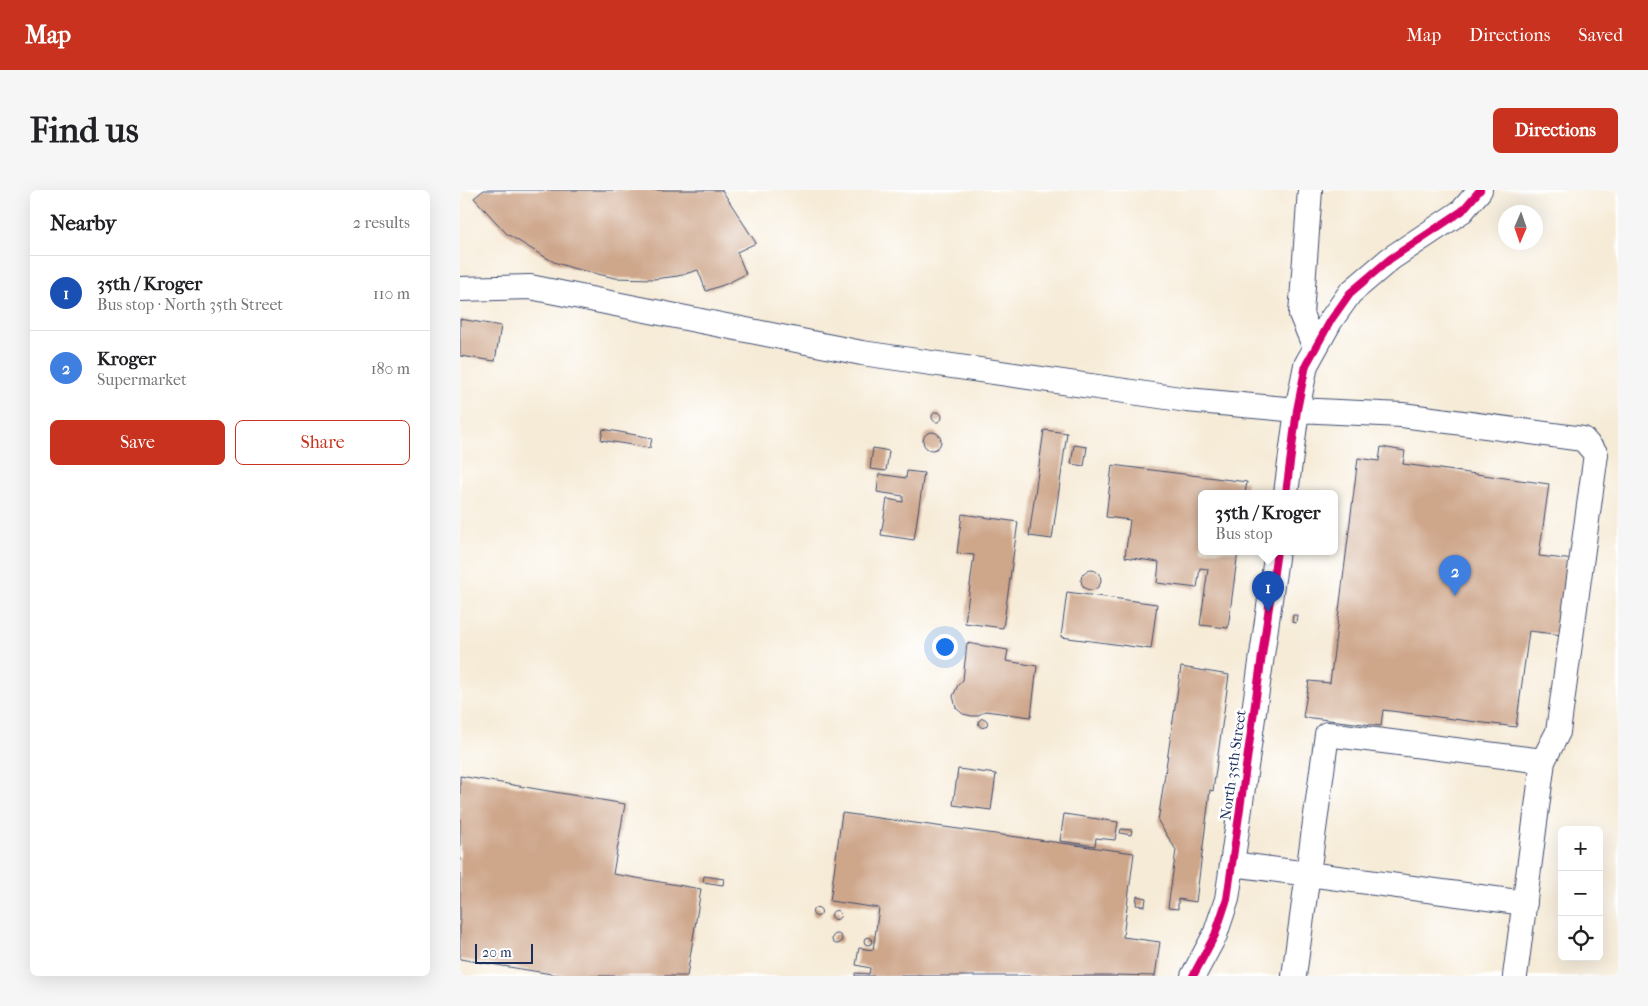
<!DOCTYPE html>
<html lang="en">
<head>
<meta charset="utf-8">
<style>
	:root { --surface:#fff; --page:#f6f6f6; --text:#202124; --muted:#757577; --line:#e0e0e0; --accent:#c8321e }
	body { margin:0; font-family:"IM FELL French Canon",serif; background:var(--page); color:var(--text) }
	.controls { position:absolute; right:15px; bottom:15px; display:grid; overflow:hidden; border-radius:8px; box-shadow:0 5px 20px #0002 }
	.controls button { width:45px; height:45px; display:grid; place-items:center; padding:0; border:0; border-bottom:1px solid var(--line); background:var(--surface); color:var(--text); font:25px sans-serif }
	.compass { position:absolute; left:1038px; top:15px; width:45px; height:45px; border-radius:50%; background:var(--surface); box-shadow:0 5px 20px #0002; rotate:182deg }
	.scale { position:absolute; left:15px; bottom:12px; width:58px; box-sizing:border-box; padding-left:5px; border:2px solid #1b2f5e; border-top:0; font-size:14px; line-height:18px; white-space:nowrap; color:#1b2f5e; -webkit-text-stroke:4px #fff; paint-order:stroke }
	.you { position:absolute; left:484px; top:456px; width:18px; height:18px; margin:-12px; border:4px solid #fff; border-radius:50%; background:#1a73e8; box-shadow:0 0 0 8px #1a73e833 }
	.badge { display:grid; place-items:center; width:32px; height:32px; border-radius:50%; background:var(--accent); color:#fff; font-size:16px; font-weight:700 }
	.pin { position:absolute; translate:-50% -41px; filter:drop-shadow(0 1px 2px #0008) }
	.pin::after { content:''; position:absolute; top:26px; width:18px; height:15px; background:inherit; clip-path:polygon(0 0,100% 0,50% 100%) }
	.popup { position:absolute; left:738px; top:300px; width:140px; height:65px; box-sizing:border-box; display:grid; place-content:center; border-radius:8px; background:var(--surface); filter:drop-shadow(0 1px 4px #0005); font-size:16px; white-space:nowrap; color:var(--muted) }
	.popup b { font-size:19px; color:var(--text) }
	.popup::after { content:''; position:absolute; left:50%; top:100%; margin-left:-10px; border:10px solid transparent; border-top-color:var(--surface) }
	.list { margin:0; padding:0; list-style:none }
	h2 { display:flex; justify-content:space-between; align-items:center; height:65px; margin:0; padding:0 20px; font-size:21px }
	h2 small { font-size:16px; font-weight:400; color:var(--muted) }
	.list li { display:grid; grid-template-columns:32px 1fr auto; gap:15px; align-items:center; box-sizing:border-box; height:75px; padding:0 20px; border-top:1px solid var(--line) }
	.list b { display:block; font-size:19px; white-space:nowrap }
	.list p { margin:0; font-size:16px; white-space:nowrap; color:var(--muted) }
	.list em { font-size:16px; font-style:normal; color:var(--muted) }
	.actions { display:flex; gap:10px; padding:15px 20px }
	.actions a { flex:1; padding:11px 0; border:1px solid var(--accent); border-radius:8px; text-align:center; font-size:18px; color:var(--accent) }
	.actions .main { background:var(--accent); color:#fff }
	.icon { flex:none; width:28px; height:28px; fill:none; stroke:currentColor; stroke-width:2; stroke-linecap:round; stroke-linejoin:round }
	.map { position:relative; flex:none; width:1158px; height:786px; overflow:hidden; border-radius:8px }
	header { display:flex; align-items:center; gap:30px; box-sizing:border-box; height:70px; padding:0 25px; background:var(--accent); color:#fff }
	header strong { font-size:24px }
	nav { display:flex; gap:28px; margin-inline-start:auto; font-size:18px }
	.intro { display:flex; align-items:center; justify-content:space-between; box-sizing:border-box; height:120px; padding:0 30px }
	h1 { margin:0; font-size:35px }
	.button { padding:12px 22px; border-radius:8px; background:var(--accent); color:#fff; font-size:18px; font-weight:700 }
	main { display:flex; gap:30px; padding:0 30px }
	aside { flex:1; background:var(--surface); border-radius:8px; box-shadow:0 5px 20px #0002 }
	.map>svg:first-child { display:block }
</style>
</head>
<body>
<header>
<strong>Map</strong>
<nav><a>Map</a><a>Directions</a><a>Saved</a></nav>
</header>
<div class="intro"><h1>Find us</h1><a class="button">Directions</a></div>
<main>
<aside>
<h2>Nearby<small>2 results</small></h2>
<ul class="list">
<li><span class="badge" style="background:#1a4fb4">1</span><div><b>35th / Kroger</b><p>Bus stop · North 35th Street</p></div><em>110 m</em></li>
<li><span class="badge" style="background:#3f7fe0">2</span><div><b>Kroger</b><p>Supermarket</p></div><em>180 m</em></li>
</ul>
<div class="actions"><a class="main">Save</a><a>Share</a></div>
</aside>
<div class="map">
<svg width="1158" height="786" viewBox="0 0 1158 786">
	<rect width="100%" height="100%" fill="#fff"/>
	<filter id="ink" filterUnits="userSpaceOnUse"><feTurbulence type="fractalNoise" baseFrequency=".02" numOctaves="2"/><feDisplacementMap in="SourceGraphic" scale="10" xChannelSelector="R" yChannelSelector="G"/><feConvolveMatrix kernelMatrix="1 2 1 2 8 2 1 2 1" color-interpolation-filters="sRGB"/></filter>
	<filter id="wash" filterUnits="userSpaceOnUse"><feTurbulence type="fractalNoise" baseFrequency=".0096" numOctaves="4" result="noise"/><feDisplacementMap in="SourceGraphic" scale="20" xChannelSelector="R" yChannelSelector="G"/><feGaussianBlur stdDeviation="1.12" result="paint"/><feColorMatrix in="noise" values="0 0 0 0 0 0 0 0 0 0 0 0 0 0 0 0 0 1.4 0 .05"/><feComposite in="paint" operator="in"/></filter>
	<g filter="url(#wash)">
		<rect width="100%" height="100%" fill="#f6ebd7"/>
		<g id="blocks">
			<path fill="#cea68a" d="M24 0H262L296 53 277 62 286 84 266 94 246 101 238 80 218 86 194 89 155 88 112 78 94 72 78 63 47 44 14 8Z
				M0 129 41 136 35 171 0 166Z
				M472 227a5 5 0 1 1 10 0a5 5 0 1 1-10 0Z
				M143 239 192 248 190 258 141 250Z
				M584 240 607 243 592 349 569 346Z
				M463 251a9 9 0 1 1 18 0a9 9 0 1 1-18 0Z
				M614 255 627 257 624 276 611 274Z
				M921 257 945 261 943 274 1089 294 1079 366 1114 370 1103 445 1069 441 1056 537 923 520 921 536 843 527 849 491 870 493 898 268 919 271Z
				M413 258 429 261 426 281 410 279Z
				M652 275 787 292 785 303H742V361H778L768 438 740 435 748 379 740 378 737 398 697 393 699 372 665 367 670 330 646 327Z
				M447 281 464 283 454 350 421 345 427 309 443 312V306L417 302 419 284 446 288Z
				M502 324 558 332 543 438 505 433 514 365 497 363Z
				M621 390a10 10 0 1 1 20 0a10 10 0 1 1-20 0Z
				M607 402 697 414 691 459 601 447Z
				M833 425H837L836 433 832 432Z
				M507 453 548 460 546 471 577 476 571 527 525 521 517 526H512L503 524 496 518 493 506 498 495 503 490Z
				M721 477 769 485 753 601 750 600 736 712 718 709V719L708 718 716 660 698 631Z
				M518.5 533a4.5 4.5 0 1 1 9 0a4.5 4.5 0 1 1-9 0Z
				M498 579 536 584 531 620 493 615Z
				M0 586 165 614 153 684 241 699 227 786H104L0 769Z
				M382 623 674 663 663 747 700 752 695 786 657 785V786H395V783L409 784 410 778 396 775 399 758 413 760 419 718 370 711Z
				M604 624 658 632 655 650 636 648 635 656 600 651Z
				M661 639 672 640 671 645 660 643Z
				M244 686 264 689 263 695 243 692Z
				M677 706 686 708 685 716 676 715Z
				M352.5 722a4.5 4.5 0 1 1 9 0a4.5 4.5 0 1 1-9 0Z
				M371.5 725a4.5 4.5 0 1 1 9 0a4.5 4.5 0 1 1-9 0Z
				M372 749a5 5 0 1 1 10 0a5 5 0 1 1-10 0Z
				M404 751a4 4 0 1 1 8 0a4 4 0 1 1-8 0Z"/>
		</g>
	</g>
	<g filter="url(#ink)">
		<use href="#blocks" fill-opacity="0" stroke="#3c4b70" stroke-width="1"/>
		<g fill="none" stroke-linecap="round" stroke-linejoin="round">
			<g stroke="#3c4b70" stroke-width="26">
				<path id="minor" d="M850 0 841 124 855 158
					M0 99 70 97 402 163 727 210 837 220 942 225 1123 249 1136 264 1098 542 1083 571
					M826 303 837 220 846 175 871 130 890 103 930 69 1002 21 1020 0
					M773 674 1065 713
					M733 786 755 745 767 709 817 361
					M834 786 867 544 1083 571 1055 786"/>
			</g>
			<use href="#minor" stroke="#fff" stroke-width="24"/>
			<g stroke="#fff" stroke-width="11">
				<path id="cycleway" d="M826 303 837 220 846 175 871 130 890 103 930 69 1002 21 1020 0
					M733 786 755 745 767 709 817 361"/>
			</g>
			<use href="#cycleway" stroke="#d6006c" stroke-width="8"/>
		</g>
	</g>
	<g text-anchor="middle" stroke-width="5" stroke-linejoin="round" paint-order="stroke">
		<g font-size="15" fill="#1b2f5e" stroke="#fff">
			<text transform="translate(773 575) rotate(-82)" y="5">North 35th Street</text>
		</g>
	</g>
</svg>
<div class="controls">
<button>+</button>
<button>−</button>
<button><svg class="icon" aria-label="locate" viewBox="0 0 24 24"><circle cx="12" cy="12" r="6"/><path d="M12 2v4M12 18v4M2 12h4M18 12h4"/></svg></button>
</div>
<svg class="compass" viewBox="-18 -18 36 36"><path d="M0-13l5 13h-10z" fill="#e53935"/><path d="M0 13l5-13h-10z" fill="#757577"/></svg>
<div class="scale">20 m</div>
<div class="you"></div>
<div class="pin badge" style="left:808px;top:422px;background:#1a4fb4">1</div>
<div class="popup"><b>35th / Kroger</b>Bus stop</div>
<div class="pin badge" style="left:995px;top:406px;background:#3f7fe0">2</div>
</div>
</main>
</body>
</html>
